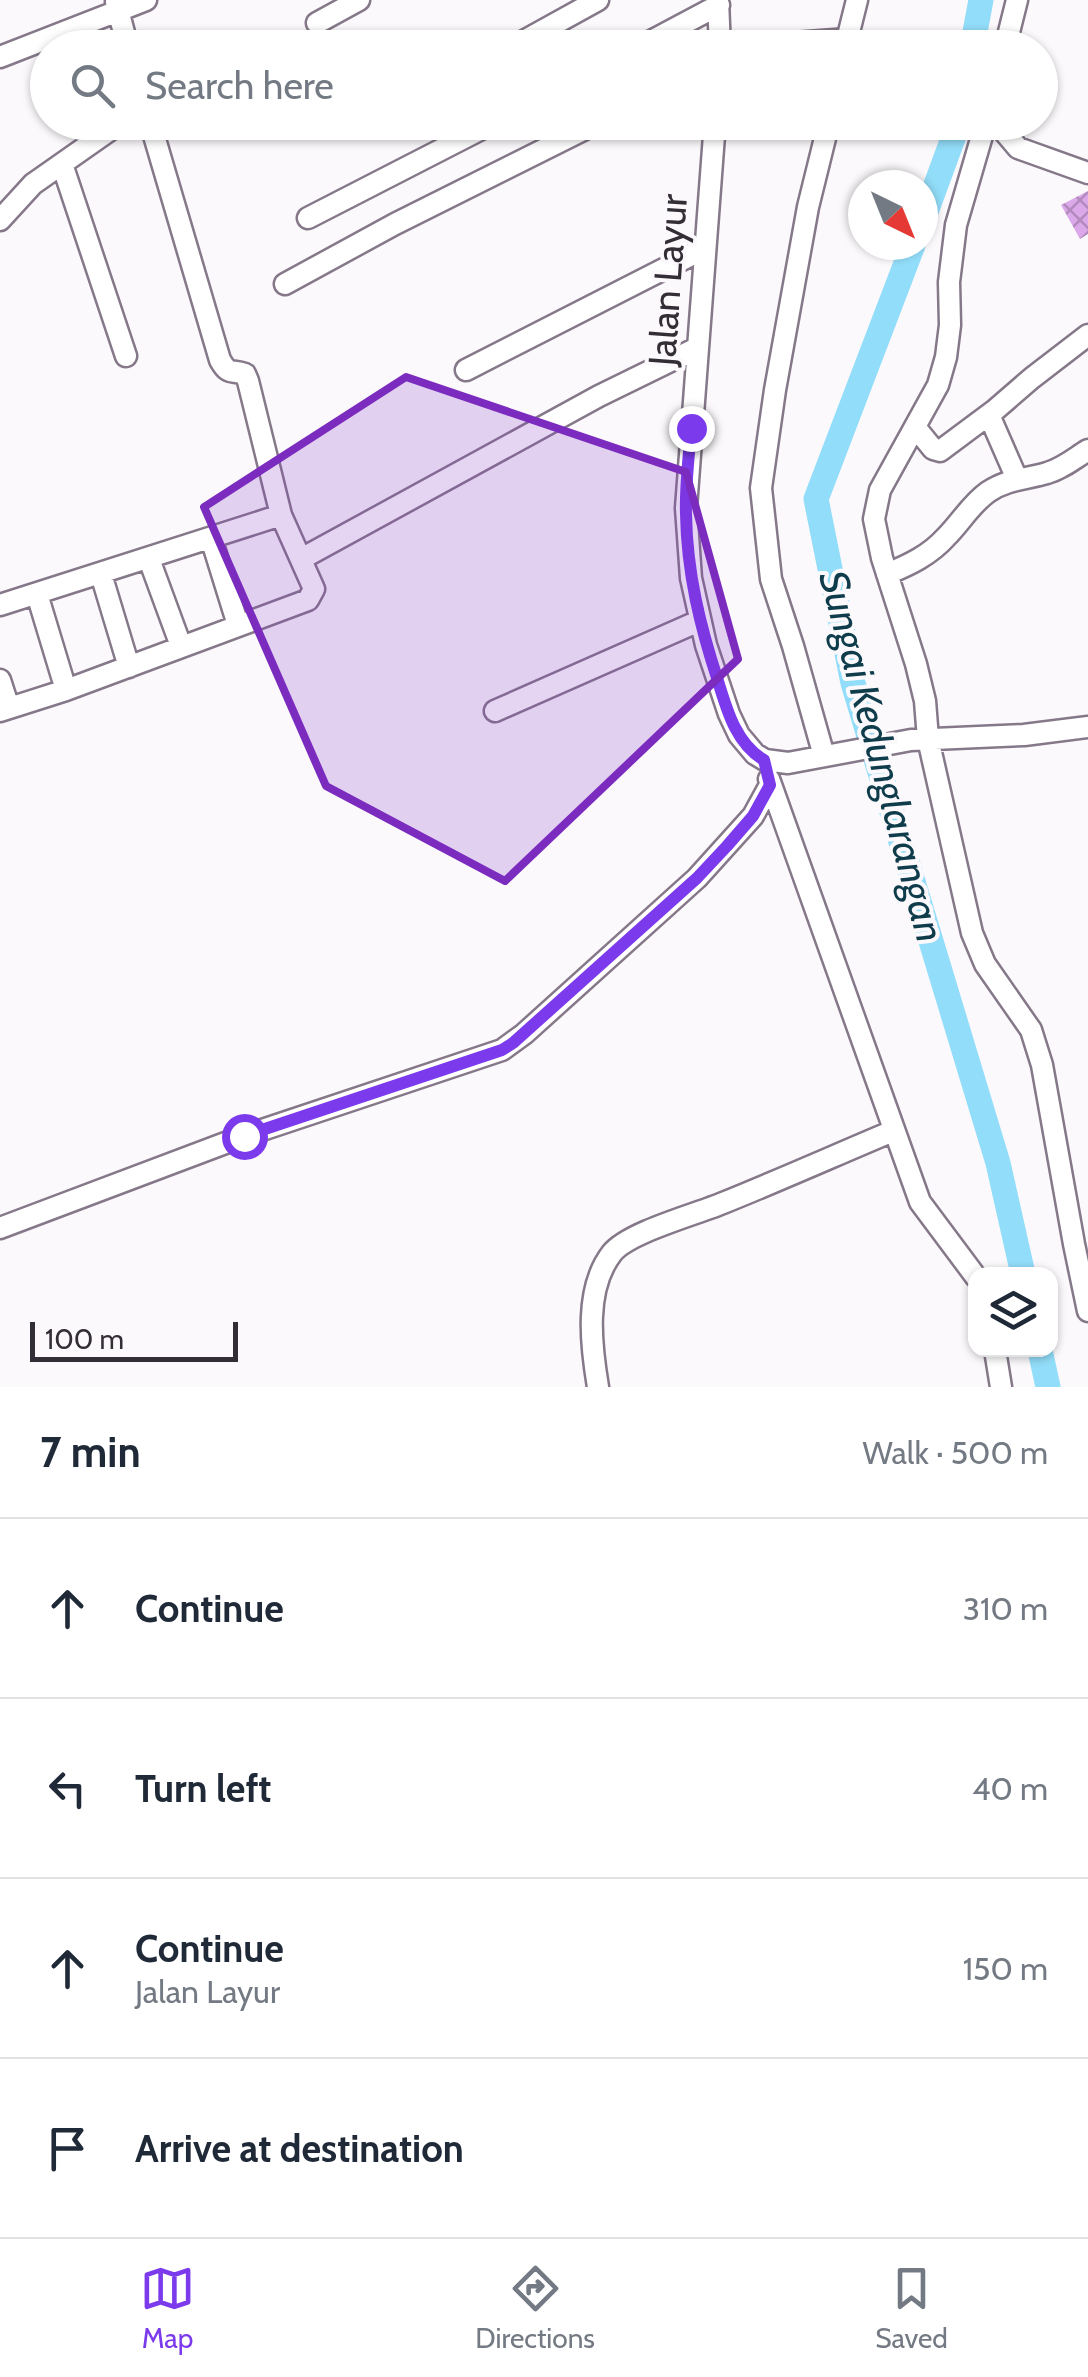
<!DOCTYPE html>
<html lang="en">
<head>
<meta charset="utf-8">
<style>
	:root { --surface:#fff; --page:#f2f2f3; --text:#1f2937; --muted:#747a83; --line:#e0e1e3; --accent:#7c3aed }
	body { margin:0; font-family:Cabin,sans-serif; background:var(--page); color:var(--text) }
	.controls { position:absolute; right:30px; bottom:30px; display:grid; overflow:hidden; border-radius:20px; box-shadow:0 2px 8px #0004 }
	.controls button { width:90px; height:90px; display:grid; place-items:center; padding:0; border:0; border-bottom:2px solid var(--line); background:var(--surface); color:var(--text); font:50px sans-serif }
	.compass { position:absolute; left:848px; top:170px; width:90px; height:90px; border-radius:50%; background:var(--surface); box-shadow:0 2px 8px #0004; rotate:137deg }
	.scale { position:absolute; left:30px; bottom:25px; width:208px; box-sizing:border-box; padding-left:10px; border:5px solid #332e35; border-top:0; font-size:28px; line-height:35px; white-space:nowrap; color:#332e35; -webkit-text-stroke:8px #fcf9fd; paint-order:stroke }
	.stop { position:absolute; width:30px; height:30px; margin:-22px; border:8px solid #7c3aed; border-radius:50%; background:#fff }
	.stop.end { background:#7c3aed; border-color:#fff; box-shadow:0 2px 10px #0008 }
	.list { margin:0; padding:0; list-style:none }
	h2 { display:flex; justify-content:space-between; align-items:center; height:130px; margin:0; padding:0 40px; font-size:42px }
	h2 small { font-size:32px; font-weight:400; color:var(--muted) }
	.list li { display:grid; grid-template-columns:65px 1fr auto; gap:30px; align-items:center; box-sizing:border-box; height:180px; padding:0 40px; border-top:2px solid var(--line) }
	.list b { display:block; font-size:38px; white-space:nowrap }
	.list p { margin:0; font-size:32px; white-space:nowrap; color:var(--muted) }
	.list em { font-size:32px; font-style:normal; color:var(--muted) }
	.icon { flex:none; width:55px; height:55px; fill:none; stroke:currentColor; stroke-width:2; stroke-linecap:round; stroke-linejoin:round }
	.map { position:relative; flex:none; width:1088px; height:1387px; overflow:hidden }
	.search { position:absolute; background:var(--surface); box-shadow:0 2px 8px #0004; left:30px; right:30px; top:30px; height:110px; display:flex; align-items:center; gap:25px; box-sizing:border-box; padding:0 35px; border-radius:55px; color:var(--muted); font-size:38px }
	.sheet { height:850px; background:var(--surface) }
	nav { display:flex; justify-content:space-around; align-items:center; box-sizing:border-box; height:140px; border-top:2px solid var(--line); background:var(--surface); font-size:28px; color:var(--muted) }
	nav a { display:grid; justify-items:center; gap:5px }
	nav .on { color:var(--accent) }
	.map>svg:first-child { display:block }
</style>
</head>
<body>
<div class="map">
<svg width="1088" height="1387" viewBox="0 0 1088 1387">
	<defs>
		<pattern id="building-cross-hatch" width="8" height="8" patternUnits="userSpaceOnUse" patternTransform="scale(2.5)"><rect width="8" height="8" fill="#dba9e9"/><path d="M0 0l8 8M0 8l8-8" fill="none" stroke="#b28abe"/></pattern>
	</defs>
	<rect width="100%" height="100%" fill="#fcf9fd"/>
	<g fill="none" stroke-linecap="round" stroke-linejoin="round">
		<path stroke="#92ddf9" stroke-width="25" d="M972 48 981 0
			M923 220 959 122
			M913 245 816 499 853 683 998 1163 1023 1274
			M1040 1350 1048 1387"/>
	</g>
	<path fill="url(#building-cross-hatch)" d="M1088 191V234L1080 239 1061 205Z"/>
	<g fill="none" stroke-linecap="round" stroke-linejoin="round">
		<g stroke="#857889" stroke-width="25">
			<path id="minor" d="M718 0 720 48
				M116 2 128 48
				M317 23 359 0
				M511 48 598 0
				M638 48 719 5
				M723 48 848 39
				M845 48 857 0
				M1005 48 1017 0
				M0 57 146 0
				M715 122 686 508 691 578 706 645 729 714 739 735 755 754 765 760 788 763 911 740 1024 735 1088 727
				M986 122 956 225 949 282 950 325 946 357 938 385 880 490 874 519 882 558 916 664 925 701 928 739 972 933 985 964 1031 1030 1042 1065 1074 1244 1088 1311
				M996 122 1018 148 1088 173
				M62 164 126 356
				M308 218 495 122
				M0 220 33 184 120 123
				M285 284 395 224 599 122
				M466 370 705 248
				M989 415 1017 479
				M916 428 933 449 940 451 995 410 1032 378 1088 335
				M211 538 238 625
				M149 559 181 646
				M301 559 599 396 697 348
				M101 574 129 667
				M887 574C909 565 930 555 946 537 961 522 971 504 988 492 1007 479 1027 479 1047 473 1062 469 1075 458 1088 450
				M37 594 66 690
				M0 605 281 515 248 381 245 374C231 369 229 376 220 360L150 122
				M0 680 9 708
				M0 711 66 690 308 600 314 589 281 515
				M495 711 699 621
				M824 756 793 646 771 579 761 488 775 390 808 207 829 122
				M769 779 920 1202 976 1277
				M0 1228 244 1136 502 1050 524 1034 697 878 753 816 770 785
				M995 1350 1001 1387
				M598 1387C591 1345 584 1289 612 1253 629 1232 697 1214 723 1203 780 1180 836 1155 893 1131"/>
		</g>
		<use href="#minor" stroke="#fff" stroke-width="20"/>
	</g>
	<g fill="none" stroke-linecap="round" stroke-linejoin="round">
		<path stroke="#7c3aed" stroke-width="12" d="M244 1136 502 1050 513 1043 697 878 727 846 753 816 770 785 764 760C736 744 727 710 718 681 700 626 687 573 686 514 685 486 689 457 691 428"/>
	</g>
	<path fill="#7b2cbf" fill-opacity="0.2" stroke="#7b2cbf" stroke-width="8" stroke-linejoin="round" d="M406 377 686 472 738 659 505 881 326 786 204 507Z"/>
	<g text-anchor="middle" stroke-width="8" stroke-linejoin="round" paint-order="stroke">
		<g font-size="38" fill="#332e35" stroke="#fcf9fd">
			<text transform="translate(668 280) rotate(-86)" y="13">Jalan Layur</text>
		</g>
		<g font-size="40" font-style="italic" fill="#0f3c4b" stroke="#fcf9fd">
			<text transform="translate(882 756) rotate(75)" y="14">Sungai Kedunglarangan</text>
		</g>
	</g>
</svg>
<div class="controls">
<button><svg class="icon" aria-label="layers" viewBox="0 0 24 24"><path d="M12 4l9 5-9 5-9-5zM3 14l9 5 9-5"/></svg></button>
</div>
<svg class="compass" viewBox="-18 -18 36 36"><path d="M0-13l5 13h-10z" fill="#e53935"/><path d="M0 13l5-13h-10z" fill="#747a83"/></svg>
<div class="scale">100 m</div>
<div class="stop" style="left:244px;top:1136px"></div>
<div class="stop end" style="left:691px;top:428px"></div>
<div class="search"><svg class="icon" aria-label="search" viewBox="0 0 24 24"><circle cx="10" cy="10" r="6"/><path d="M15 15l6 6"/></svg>Search here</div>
</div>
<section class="sheet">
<h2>7 min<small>Walk · 500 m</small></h2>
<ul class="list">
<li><svg class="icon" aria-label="ahead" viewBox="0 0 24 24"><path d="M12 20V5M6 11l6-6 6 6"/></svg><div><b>Continue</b></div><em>310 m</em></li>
<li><svg class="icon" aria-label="left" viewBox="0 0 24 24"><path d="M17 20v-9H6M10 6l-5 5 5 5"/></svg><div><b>Turn left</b></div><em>40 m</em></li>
<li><svg class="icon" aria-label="ahead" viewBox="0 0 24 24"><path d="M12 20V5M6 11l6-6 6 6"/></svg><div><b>Continue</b><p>Jalan Layur</p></div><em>150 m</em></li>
<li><svg class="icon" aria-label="arrive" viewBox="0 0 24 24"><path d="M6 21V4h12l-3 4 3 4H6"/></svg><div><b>Arrive at destination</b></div></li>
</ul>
</section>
<nav>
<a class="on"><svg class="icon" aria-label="map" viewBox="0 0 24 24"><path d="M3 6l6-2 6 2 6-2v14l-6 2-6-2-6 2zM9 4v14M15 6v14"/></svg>Map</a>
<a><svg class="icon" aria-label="directions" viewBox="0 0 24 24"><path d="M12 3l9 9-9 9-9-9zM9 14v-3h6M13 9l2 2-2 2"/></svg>Directions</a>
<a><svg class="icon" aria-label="saved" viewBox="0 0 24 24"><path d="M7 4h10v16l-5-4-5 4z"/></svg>Saved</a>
</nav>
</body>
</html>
